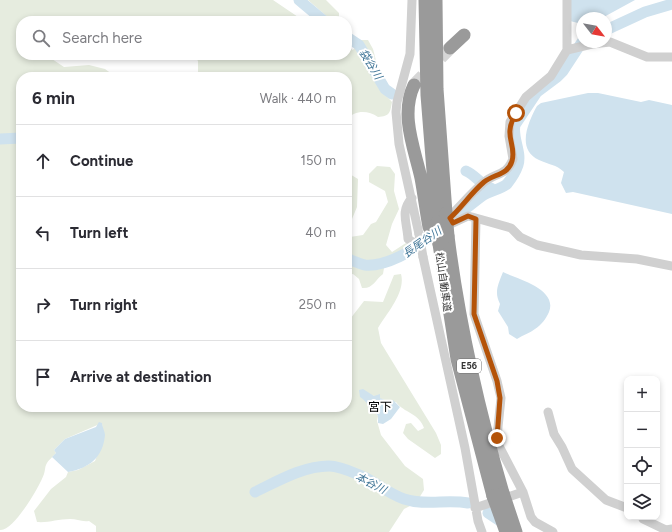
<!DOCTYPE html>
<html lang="en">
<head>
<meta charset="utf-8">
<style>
	:root { --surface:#fff; --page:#f2f2f3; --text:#2b2b33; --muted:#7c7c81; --line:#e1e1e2 }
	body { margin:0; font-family:Figtree,"Noto Sans JP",sans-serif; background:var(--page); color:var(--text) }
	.controls { position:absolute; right:12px; bottom:12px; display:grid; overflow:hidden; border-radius:8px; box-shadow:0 2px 6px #0003 }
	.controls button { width:36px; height:36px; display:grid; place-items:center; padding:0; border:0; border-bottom:1px solid var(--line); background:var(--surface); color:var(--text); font:20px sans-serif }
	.compass { position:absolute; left:576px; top:12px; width:36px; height:36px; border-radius:50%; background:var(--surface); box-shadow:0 2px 6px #0003; rotate:121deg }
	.stop { position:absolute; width:12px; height:12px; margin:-9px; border:3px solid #b45309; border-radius:50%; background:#fff }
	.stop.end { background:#b45309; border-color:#fff; box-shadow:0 1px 4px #0008 }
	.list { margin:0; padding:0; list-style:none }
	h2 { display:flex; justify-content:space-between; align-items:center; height:52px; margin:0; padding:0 16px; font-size:17px }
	h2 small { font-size:13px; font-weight:400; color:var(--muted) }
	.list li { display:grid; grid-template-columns:26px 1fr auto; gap:12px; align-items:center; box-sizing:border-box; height:72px; padding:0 16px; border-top:1px solid var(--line) }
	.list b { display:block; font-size:15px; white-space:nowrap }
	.list em { font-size:13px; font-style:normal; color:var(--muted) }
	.icon { flex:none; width:22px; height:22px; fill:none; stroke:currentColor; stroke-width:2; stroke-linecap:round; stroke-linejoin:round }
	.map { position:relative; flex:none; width:672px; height:532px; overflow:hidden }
	.search { position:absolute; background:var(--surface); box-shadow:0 2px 6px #0003; left:16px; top:16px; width:336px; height:44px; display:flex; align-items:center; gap:10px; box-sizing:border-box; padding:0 14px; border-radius:16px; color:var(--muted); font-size:15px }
	.panel { position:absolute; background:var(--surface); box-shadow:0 2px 6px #0003; left:16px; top:72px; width:336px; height:340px; border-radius:16px }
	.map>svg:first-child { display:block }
</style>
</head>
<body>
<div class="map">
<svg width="672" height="532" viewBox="0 0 672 532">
	<rect width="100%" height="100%" fill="#fff"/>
	<path fill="#e6ecdf" d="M0 0H273L304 21H21V55H46L64 67 89 65 105 69 112 74 110 77H21V407H347V323L364 301 383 302 394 275 401 274C406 292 387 313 378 328L381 343 436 433 441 445V454L435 458 408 439 403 433 406 424 411 423 418 431 424 428C419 413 404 413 396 402H389L369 394 365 400 378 416 377 421 381 435 405 466 423 479 424 490 416 503 404 509 389 532H96V526L89 521C81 522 77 519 70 519 58 519 48 523 37 522L34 511 51 489 66 477 68 472 78 470 95 461 103 439 102 423 65 439 54 450 56 453C53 457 48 460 46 465 45 467 45 471 44 474 40 486 13 532 0 530Z
		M308 0H326L339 13V18L331 20Z
		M360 40H368L373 49 380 76 381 90 392 102C390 113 390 116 378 117 368 110 355 110 347 119V77H203L198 72V61L194 55H347V47L353 50Z
		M377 166 390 167 395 174 394 191 399 209 392 224 386 245 392 252 406 243 409 244 410 249C402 256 378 264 368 262 360 260 354 256 347 252V231L350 237 363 235 371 224 376 222 388 202 385 191 369 182V174Z
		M348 173 358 179 357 207 347 231Z
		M347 264 358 268 378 265 384 268 383 274C375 280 373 289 362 288L359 279 353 274 347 275Z"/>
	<path fill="#cfe2ee" d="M569 0H635L602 18H582V24L570 21Z
		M588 93H598L641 102 649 100 672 105V214L573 192 566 193 561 183 564 172C556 164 549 165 539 160 516 150 528 122 537 106L541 103Z
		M503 272C518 279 558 289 549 312 546 319 541 325 535 329 530 333 523 335 517 339L509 334 508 327 498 311 500 304C494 292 498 285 503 272Z
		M363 389 374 396 380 394V398L389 402 393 400 400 407 391 419 383 424 378 423V416L374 411H369C370 406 365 400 360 397L359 390Z
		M99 422 102 423C102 426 105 432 105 435 103 457 90 468 68 472L52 457 56 453 54 450 65 439 96 427Z"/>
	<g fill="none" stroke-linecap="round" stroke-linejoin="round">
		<path stroke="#cfe2ee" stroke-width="11" d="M299 0 324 21
			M606 30 645 12 672 4
			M347 37 359 45 385 89 392 94
			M0 139 21 138
			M466 171C476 175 480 185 491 188
			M445 225C458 215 470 205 482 196 490 191 501 189 507 184 511 179 516 171 518 165 522 152 512 138 515 125L537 92 557 77 563 71 582 42
			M347 259C353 260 359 264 365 265 386 267 414 250 429 238
			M255 492C278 481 303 466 329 466 341 466 354 473 364 477 378 484 389 494 404 499 425 506 447 499 468 503
			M488 513 506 525"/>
		<path stroke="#d6d6d6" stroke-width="13" stroke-dasharray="13 6" stroke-linecap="butt" d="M414 85 450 48"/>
		<path stroke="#d0d0d0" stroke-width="9" d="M412 0 410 54 397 102 396 112 399 144 419 234
			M567 0V50L592 44 610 42 647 57H672
			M412 198C400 211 407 222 408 239L414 243C443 230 460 203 483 183 495 172 506 177 513 159L509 136 510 122 526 97 551 76 567 50
			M450 218 453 223 468 216 472 217 511 228 520 237 537 245 581 255 637 259 672 266
			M476 219 474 314 497 381 501 398 497 437 499 446 523 492 531 517 535 522 553 532
			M423 257 465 448 478 521 482 532
			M548 412 554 434 562 447 572 469 606 500 627 508
			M475 508 523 492
			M643 519 666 530 672 529"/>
		<path stroke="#9a9a9a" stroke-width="13" d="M425 0 427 95 437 222
			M436 0 437 89 446 213
			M450 48 464 35
			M414 85C400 115 414 147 421 178 424 194 426 211 429 227
			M448 236C459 324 478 408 503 493
			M439 244 457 359 493 496"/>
		<path stroke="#d0d0d0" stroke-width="9" d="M419 234 423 257"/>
		<path stroke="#9a9a9a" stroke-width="13" d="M446 213 448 236
			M437 222 439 244
			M503 493 516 532
			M493 496 506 532"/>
	</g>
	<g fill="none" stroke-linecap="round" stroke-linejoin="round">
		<path stroke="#b45309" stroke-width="5" d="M497 438 500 398 497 381 474 314 476 219 468 216 453 223 450 218C462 207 471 193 484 182 494 174 508 175 512 161 517 144 502 137 516 113"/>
	</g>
	<g text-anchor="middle" stroke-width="4" stroke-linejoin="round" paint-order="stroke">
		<rect fill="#fff" stroke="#707070" stroke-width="1" x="457" y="359" width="24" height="14" rx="3"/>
		<g font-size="9" font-weight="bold" fill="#333">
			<text x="469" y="369">E56</text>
		</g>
		<g font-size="10" fill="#333" stroke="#fff">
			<text transform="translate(444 282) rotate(82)" y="4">松山自動車道</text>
		</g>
		<g font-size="11" font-style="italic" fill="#3f7597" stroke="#fff">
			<text transform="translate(371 64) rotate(59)" y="4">袋谷川</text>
			<text transform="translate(422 242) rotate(-35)" y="4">長尾谷川</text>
			<text transform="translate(371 483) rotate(27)" y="4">本谷川</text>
		</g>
		<g font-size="12" fill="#000" stroke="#fff">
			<text x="380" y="411">宮下</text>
		</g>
	</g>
</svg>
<div class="controls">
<button>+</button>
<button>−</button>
<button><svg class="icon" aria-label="locate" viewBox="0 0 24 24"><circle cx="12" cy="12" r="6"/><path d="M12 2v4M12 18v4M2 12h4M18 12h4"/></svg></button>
<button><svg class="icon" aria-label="layers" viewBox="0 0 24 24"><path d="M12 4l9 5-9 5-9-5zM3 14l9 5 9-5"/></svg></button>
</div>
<svg class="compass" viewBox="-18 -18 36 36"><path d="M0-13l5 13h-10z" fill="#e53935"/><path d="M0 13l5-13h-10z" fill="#7c7c81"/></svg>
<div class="stop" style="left:516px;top:113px"></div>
<div class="stop end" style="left:497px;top:438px"></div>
<div class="search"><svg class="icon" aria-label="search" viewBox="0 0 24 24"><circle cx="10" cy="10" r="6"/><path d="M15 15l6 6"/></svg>Search here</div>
<section class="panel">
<h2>6 min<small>Walk · 440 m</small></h2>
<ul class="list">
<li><svg class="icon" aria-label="ahead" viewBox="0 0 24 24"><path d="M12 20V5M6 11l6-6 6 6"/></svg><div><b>Continue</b></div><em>150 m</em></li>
<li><svg class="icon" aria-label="left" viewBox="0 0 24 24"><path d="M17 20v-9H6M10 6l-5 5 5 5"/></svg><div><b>Turn left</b></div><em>40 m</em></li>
<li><svg class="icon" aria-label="right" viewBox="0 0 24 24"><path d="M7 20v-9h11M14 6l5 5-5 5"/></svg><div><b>Turn right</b></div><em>250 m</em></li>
<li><svg class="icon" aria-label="arrive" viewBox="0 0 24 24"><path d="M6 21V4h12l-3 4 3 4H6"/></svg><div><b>Arrive at destination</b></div></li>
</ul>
</section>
</div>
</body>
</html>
